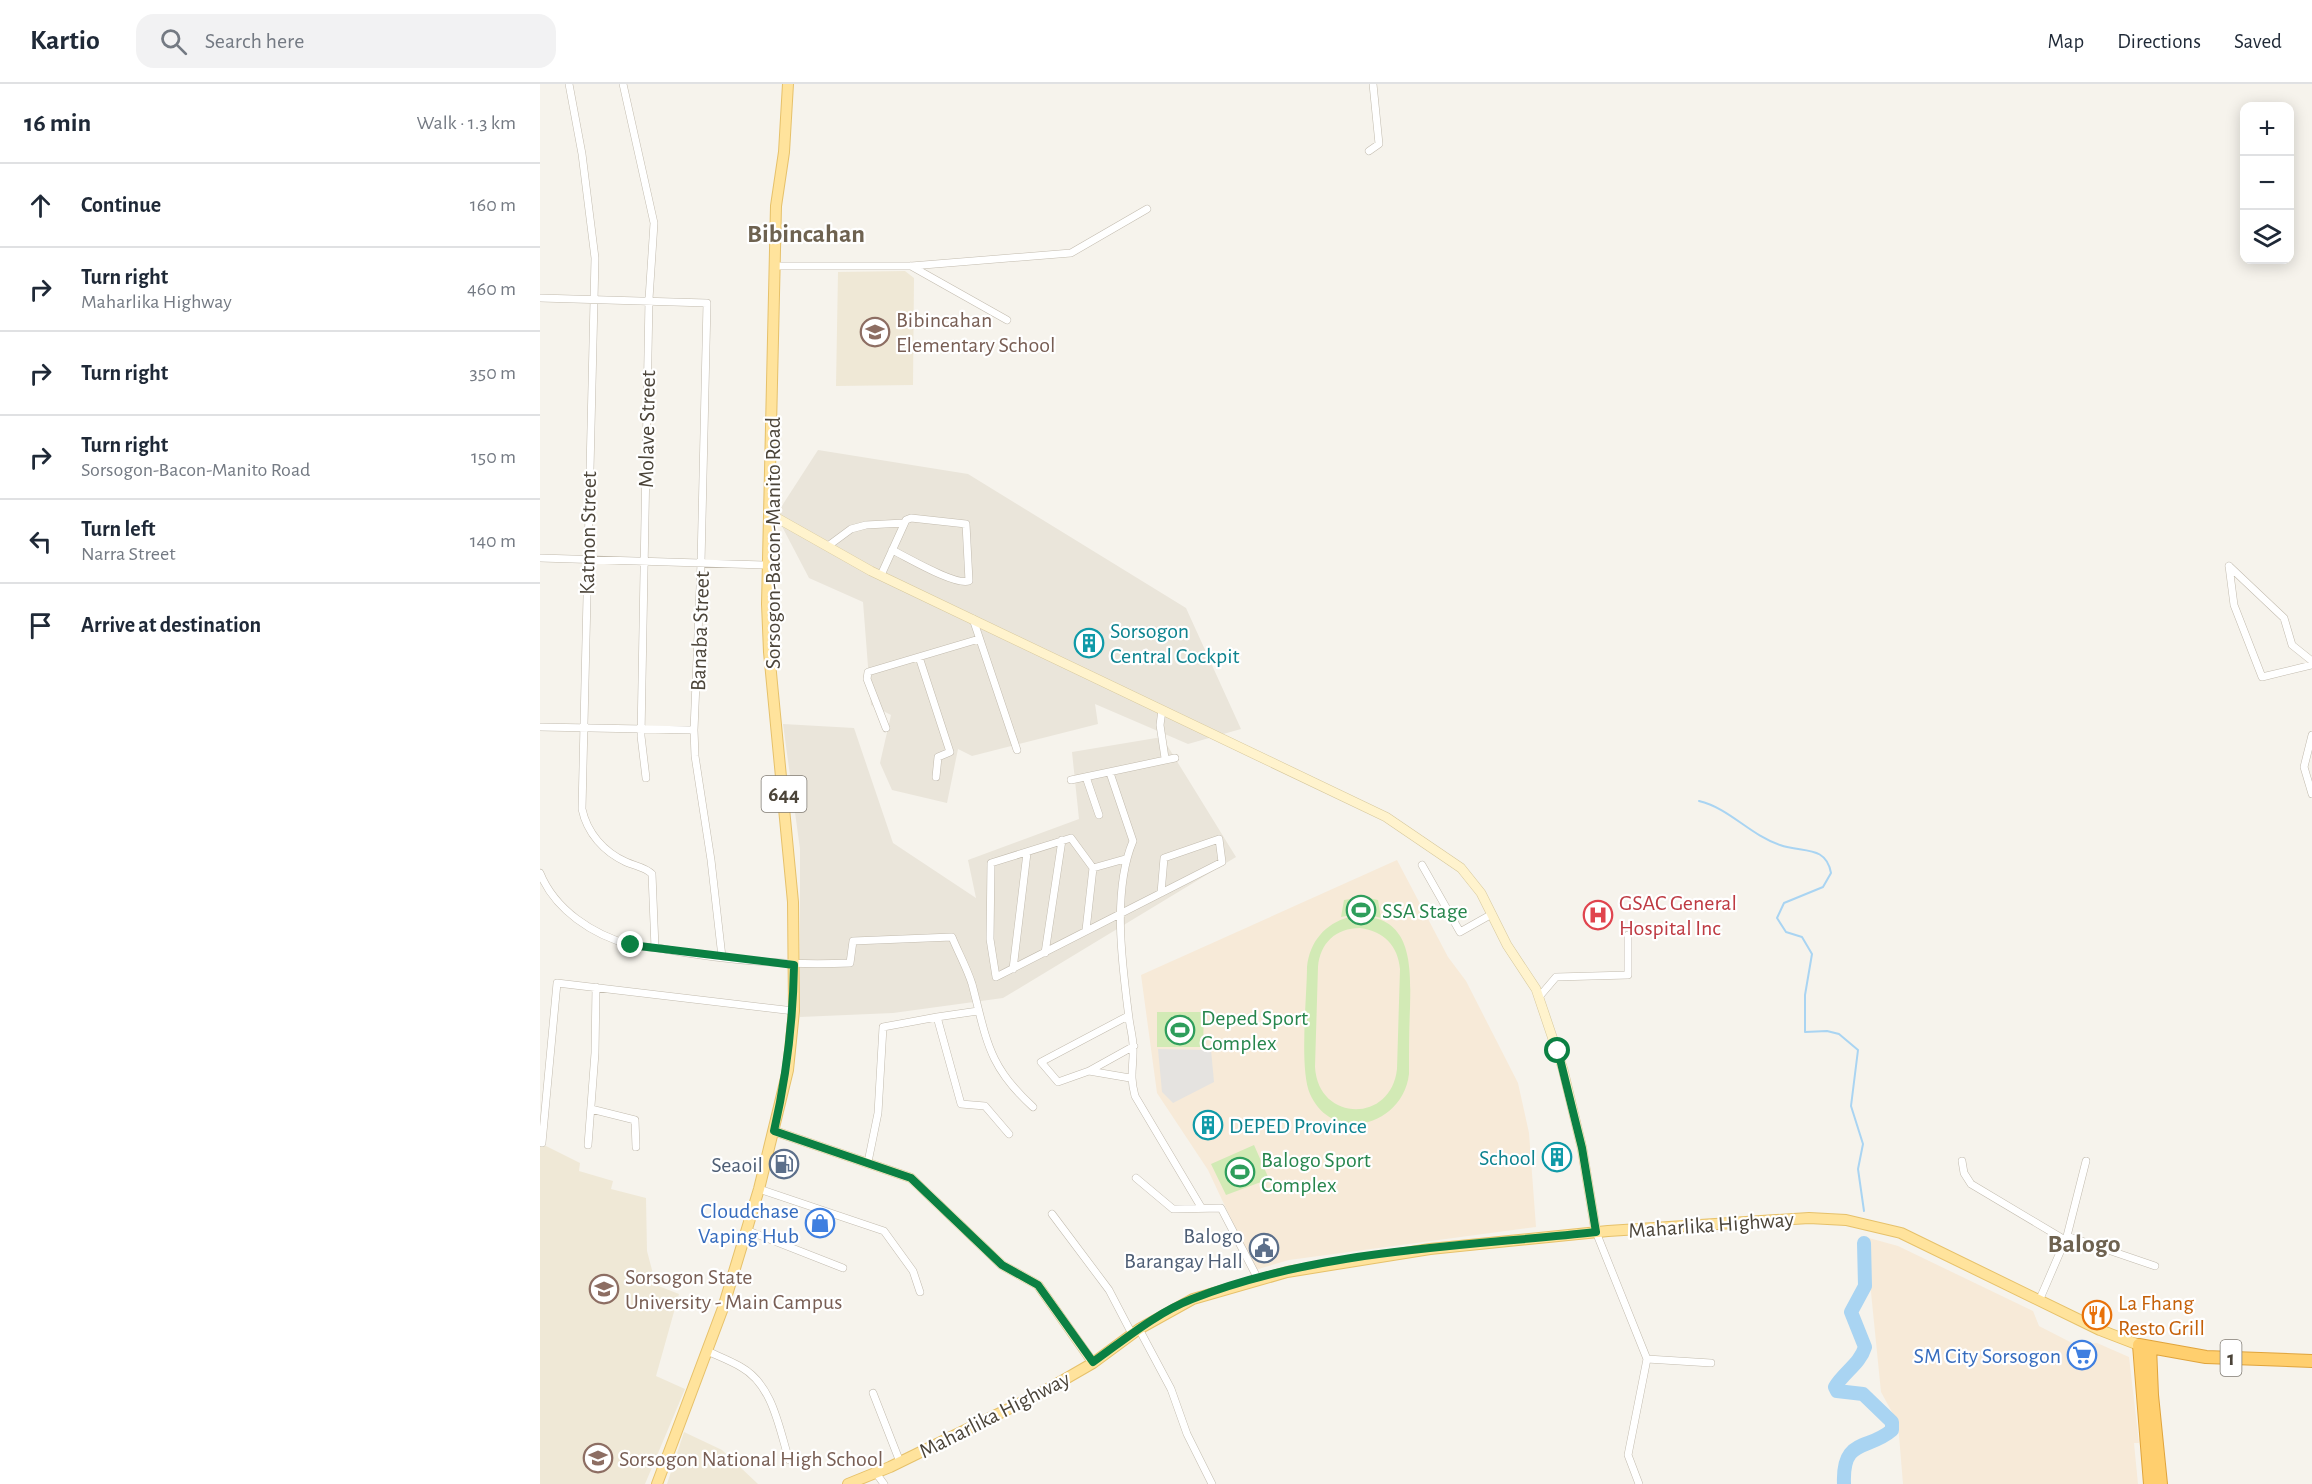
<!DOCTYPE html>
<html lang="en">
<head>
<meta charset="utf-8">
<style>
	:root { --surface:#fff; --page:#f2f2f3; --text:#1f2937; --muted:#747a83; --line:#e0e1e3 }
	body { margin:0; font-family:"Alegreya Sans",sans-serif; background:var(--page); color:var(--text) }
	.controls { position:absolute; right:18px; top:18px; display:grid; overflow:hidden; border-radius:12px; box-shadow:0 3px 15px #0003 }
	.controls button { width:54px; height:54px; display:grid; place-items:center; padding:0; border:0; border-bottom:2px solid var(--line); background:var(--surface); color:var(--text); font:30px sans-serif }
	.stop { position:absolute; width:18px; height:18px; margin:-14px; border:4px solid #0b8043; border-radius:50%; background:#fff }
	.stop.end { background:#0b8043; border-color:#fff; box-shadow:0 2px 6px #0008 }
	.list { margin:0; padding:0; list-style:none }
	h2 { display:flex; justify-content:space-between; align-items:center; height:78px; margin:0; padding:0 24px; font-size:26px }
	h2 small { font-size:20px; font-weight:400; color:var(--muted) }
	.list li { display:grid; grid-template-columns:39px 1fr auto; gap:18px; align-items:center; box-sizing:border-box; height:84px; padding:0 24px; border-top:2px solid var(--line) }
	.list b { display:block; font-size:22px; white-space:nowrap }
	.list p { margin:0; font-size:20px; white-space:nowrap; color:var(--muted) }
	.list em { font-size:20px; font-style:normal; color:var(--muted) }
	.icon { flex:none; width:33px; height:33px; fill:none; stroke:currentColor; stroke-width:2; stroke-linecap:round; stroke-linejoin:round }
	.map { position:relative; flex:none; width:1772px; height:1400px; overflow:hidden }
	header { display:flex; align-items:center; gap:36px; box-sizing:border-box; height:84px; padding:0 30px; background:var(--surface); border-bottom:2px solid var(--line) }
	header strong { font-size:28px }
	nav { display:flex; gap:33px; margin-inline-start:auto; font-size:21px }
	.search { width:420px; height:54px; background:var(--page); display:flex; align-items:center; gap:15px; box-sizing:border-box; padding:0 21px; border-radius:18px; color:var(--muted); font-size:22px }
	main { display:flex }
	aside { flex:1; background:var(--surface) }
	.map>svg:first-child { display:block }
</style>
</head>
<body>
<header>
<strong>Kartio</strong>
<div class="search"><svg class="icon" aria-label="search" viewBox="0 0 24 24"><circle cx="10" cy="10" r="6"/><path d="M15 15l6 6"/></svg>Search here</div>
<nav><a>Map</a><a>Directions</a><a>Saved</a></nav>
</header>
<main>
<aside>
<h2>16 min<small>Walk · 1.3 km</small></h2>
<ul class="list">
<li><svg class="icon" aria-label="ahead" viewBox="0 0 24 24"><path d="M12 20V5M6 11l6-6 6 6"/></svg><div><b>Continue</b></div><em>160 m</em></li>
<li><svg class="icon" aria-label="right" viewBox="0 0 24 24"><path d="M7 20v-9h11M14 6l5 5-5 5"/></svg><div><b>Turn right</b><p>Maharlika Highway</p></div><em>460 m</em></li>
<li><svg class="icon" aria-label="right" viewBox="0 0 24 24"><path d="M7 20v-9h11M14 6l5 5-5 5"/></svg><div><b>Turn right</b></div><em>350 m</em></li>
<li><svg class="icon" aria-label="right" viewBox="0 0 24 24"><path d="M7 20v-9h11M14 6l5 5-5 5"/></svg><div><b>Turn right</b><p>Sorsogon-Bacon-Manito Road</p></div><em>150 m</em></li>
<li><svg class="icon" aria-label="left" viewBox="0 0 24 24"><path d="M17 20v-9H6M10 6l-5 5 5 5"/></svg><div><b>Turn left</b><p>Narra Street</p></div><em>140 m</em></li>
<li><svg class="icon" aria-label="arrive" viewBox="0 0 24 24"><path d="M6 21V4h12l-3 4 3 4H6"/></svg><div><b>Arrive at destination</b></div></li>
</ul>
</aside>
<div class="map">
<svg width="1772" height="1400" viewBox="0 0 1772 1400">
	<rect width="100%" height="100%" fill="#f6f3ec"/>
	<path fill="#eae5da" d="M278 366 428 390 646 524 701 645 648 660 555 620 558 640 432 672 418 665 407 719 352 706 340 679 351 631 331 621 323 518 269 494 236 431Z
		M243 640 314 644 353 759 436 814 428 776 539 735 532 668 622 653 696 773 463 914 353 929 260 933V765Z"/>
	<path fill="#f7ead8" d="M857 776 908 873 926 897 978 999 989 1049 996 1143 749 1176 715 1186 668 1086 617 1009 601 891Z
		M236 1067 258 1074 253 1093 230 1086Z
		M1329 1154 1358 1162 1493 1227 1499 1242 1536 1261 1557 1259 1589 1273 1599 1359H1594L1598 1400H1363L1358 1339 1341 1308 1330 1198Z"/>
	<path fill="#efe8d6" d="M365 187 374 194 373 301 296 302 298 188Z
		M0 1059 40 1079 39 1087 73 1097 71 1105 106 1114 107 1167 116 1201 139 1210 116 1292 145 1305 105 1400H0Z
		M144 1348 182 1366 218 1400H127Z"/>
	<path fill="#d2eab5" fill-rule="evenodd" d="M824 813 838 816 841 834 822 829 801 833 804 816Z
		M809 833C873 826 871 880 870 924 869 946 869 968 869 990 863 1042 793 1061 770 1010 759 985 767 913 767 883 770 857 785 840 809 833ZM820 844C844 847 858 862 860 885L857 985C851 1040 778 1038 775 983L778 883C780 859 796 844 820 844Z
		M617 928H664L663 963H617Z
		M714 1061 729 1095 686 1111 671 1080Z"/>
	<path fill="#e5e3e0" d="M618 965 671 966 674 998 633 1019 622 1008Z"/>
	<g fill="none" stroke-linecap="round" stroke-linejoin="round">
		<path stroke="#a9d4f2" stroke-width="2" d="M1159 717C1189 724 1210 751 1240 761 1263 769 1286 761 1291 789L1283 803 1244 819 1237 834 1246 848 1262 853 1272 870 1265 911V948L1287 947 1299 950 1318 966 1311 1022 1323 1060 1318 1085 1324 1127"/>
		<path stroke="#a9d4f2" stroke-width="14" d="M1304 1400C1302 1353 1328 1367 1352 1346V1338L1323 1310 1297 1307 1295 1303C1304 1288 1320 1280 1325 1263L1311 1228 1325 1202 1324 1159"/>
		<g stroke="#c2bbae" stroke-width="8">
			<path id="street" d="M29 0 42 70 55 174 42 725C47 749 64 768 86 778 95 782 105 783 112 790L115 864
				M83 0 114 139 109 215 101 652 106 694
				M829 67 839 60 833 0
				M235 182H371L531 169 607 125
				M371 182 467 236
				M0 214 167 219 161 479 154 646 155 672 171 776 182 873
				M288 462 311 445 326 441 364 439
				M0 474 227 481
				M1689 482 1694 521 1722 593 1772 581
				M1689 482 1744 534 1752 561 1772 577
				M341 491 366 436 371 434 426 440 429 497C415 502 367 473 352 466
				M433 535 477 666
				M379 573 410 668 398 673 396 693
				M622 626 620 641 625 674
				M0 643 154 646
				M346 644 327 595 328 588 439 555
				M1772 651 1764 683 1772 710
				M570 689 593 757C572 807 582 880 589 934 590 943 593 953 593 962 594 982 589 990 595 1012L661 1123
				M546 693 559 731
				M531 696 635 674
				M585 775 553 784 531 754 451 779 450 855 456 893 682 778 679 755 624 774 621 809
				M882 781 920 848 952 830
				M0 789C15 826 53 851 91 861 99 863 109 863 118 864 182 876 246 882 310 879L313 857 412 853C418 868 427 884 432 900 447 957 448 982 493 1023
				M546 846 553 784
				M505 869 522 756
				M473 885 487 769
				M999 913 1016 893 1088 891V851
				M588 932 501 978 518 998 549 987 590 994
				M397 933 438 927
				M549 987 594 962
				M51 1025 95 1036 96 1063
				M2 1059 17 899 254 927
				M48 1061 55 969 56 903
				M1422 1077 1424 1089 1431 1100 1525 1156
				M328 1078 338 1029 343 943 397 933 421 1020 445 1022 469 1050
				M596 1094 633 1125 681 1124 718 1195
				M219 1105 344 1147 373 1187 380 1208
				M512 1130 569 1206 592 1250
				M206 1146 303 1184
				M1056 1148 1107 1275 1088 1371 1099 1400
				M1527 1152 1615 1182
				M1499 1217 1527 1152 1546 1077
				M599 1245 631 1305 647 1350 672 1400
				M167 1267C178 1272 191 1277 201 1283 233 1301 239 1344 249 1376
				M1107 1275 1171 1279
				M333 1309 360 1378
				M336 1389 344 1400"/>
		</g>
		<g stroke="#d6c79b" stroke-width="10">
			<path id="secondary" d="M230 430 331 487 846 733 921 784 941 809 967 861 996 905 1023 985 1042 1064 1056 1148
				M234 1047 371 1094 462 1181 498 1201 553 1279"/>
		</g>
		<g stroke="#e6c16a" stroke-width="12">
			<path id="primary" d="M117 1400 183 1224 219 1105 248 986 254 927 253 818 229 568 227 520 236 122 244 68 248 0
				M308 1400 350 1383 501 1309 553 1279 599 1245 653 1215 747 1188 890 1165 1068 1147 1269 1134 1306 1136 1361 1149 1560 1246 1599 1261"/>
		</g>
		<g stroke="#e0a43c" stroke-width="14">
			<path id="highway" d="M1610 1263 1612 1311 1621 1400
				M1610 1400 1599 1261 1666 1273 1772 1277"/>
		</g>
		<use href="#street" stroke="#fff" stroke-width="7"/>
		<use href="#secondary" stroke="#fff3cd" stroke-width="9"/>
		<use href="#primary" stroke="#ffe39c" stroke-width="10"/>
		<use href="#highway" stroke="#ffcf6e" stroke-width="12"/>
	</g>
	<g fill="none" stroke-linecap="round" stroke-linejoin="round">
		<path stroke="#0b8043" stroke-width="8" d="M91 861 254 881C253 940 247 990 234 1047L371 1094 462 1181 498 1201 553 1278C584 1256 616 1229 652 1215 779 1165 922 1163 1056 1148L1042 1064 1018 967"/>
	</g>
	<defs>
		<g id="school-ring" transform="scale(1.5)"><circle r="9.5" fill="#fff" stroke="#8d6e63" stroke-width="1.5"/><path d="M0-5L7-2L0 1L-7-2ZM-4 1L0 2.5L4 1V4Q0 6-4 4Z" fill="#8d6e63"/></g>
		<g id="building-ring" transform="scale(1.5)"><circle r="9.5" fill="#fff" stroke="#0f9aa8" stroke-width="1.5"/><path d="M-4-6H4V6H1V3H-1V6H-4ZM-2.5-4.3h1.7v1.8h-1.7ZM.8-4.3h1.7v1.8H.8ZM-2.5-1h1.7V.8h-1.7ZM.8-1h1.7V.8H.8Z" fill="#0f9aa8"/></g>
		<g id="stadium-ring" transform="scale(1.5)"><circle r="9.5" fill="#fff" stroke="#2e9e5b" stroke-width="1.5"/><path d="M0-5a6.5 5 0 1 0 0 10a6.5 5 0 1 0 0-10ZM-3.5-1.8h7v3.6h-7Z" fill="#2e9e5b"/></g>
		<g id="hospital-ring" transform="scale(1.5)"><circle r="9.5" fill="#fff" stroke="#e0444e" stroke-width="1.5"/><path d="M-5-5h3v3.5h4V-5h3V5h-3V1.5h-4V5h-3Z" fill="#e0444e"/></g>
		<g id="fuel-ring" transform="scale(1.5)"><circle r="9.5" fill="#fff" stroke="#5c6f8a" stroke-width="1.5"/><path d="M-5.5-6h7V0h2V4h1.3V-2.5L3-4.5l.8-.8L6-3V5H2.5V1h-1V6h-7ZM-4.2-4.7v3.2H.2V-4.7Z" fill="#5c6f8a"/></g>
		<g id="shop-ring" transform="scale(1.5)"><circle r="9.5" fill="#fff" stroke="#3f7fe0" stroke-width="1.5"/><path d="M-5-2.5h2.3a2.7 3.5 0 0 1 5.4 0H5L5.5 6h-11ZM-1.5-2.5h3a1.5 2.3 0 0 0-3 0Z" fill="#3f7fe0"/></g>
		<g id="civic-ring" transform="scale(1.5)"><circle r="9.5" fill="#fff" stroke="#5c6f8a" stroke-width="1.5"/><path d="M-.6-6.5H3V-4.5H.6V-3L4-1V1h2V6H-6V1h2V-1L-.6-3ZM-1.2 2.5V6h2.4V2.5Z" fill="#5c6f8a"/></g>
		<g id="university-ring" transform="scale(1.5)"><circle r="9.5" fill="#fff" stroke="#8d6e63" stroke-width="1.5"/><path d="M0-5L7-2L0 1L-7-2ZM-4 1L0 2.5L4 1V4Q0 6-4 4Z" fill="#8d6e63"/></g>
		<g id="restaurant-ring" transform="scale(1.5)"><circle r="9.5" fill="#fff" stroke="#e8710a" stroke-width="1.5"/><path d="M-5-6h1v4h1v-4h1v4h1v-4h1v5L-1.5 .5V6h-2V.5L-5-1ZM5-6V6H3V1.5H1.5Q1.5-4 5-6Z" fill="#e8710a"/></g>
		<g id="supermarket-ring" transform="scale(1.5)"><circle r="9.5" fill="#fff" stroke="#3f7fe0" stroke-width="1.5"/><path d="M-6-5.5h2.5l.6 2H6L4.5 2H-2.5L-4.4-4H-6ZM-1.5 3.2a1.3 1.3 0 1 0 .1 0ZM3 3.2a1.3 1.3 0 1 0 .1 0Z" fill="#3f7fe0"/></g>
	</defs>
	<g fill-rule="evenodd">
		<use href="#school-ring" x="335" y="248"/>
		<use href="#building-ring" x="549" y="559"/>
		<use href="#stadium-ring" x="821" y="826"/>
		<use href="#hospital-ring" x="1058" y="831"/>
		<use href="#stadium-ring" x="640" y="946"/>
		<use href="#building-ring" x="668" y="1041"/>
		<use href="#building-ring" x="1017" y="1073"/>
		<use href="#fuel-ring" x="244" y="1080"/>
		<use href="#stadium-ring" x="700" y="1088"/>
		<use href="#shop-ring" x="280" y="1139"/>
		<use href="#civic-ring" x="724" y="1164"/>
		<use href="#university-ring" x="64" y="1205"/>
		<use href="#restaurant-ring" x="1557" y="1231"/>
		<use href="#supermarket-ring" x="1542" y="1271"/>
		<use href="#school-ring" x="58" y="1374"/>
	</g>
	<g text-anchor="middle" stroke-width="4.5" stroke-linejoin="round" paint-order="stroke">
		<g fill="#fff" stroke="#817c74" stroke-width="1.5">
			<rect x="221.5" y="692" width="45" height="36" rx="4.5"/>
			<rect x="1680.5" y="1256" width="21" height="36" rx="4.5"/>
		</g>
		<g font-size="21" font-weight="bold" fill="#4b4439">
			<text x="244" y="717">644</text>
			<text x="1691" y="1281">1</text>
		</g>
		<g font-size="22" fill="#785e54" stroke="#fff" text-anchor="start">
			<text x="356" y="243">Bibincahan<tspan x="356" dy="25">Elementary School</tspan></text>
			<text x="85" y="1200">Sorsogon State<tspan x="85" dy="25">University - Main Campus</tspan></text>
			<text x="79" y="1382">Sorsogon National High School</text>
		</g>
		<g font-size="22" fill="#4b4439" stroke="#fff">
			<text transform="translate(106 345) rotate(-89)" y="8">Molave Street</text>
			<text transform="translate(47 449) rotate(-89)" y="8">Katmon Street</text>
			<text transform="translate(232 459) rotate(-90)" y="8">Sorsogon-Bacon-Manito Road</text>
			<text transform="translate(159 547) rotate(-88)" y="8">Banaba Street</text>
			<text transform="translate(1171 1140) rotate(-4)" y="8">Maharlika Highway</text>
			<text transform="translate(454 1330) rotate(-27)" y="8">Maharlika Highway</text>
		</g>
		<g font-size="22" fill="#0d838f" stroke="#fff" text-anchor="start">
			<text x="570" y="554">Sorsogon<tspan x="570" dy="25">Central Cockpit</tspan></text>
			<text x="689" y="1049">DEPED Province</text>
			<text x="996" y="1081" text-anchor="end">School</text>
		</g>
		<g font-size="22" fill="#be3a42" stroke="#fff" text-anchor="start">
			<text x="1079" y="826">GSAC General<tspan x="1079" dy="25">Hospital Inc</tspan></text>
		</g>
		<g font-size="22" fill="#27864d" stroke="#fff" text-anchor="start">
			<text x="842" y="834">SSA Stage</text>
			<text x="661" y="941">Deped Sport<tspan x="661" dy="25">Complex</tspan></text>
			<text x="721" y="1083">Balogo Sport<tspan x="721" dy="25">Complex</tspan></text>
		</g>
		<g font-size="22" fill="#4e5e75" stroke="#fff" text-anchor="end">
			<text x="223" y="1088">Seaoil</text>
			<text x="703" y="1159">Balogo<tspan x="703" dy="25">Barangay Hall</tspan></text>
		</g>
		<g font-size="22" fill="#366cbe" stroke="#fff" text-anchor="end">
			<text x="259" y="1134">Cloudchase<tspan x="259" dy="25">Vaping Hub</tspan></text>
			<text x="1521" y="1279">SM City Sorsogon</text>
		</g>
		<g font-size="22" fill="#c56008" stroke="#fff" text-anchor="start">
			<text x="1578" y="1226">La Fhang<tspan x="1578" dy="25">Resto Grill</tspan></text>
		</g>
		<g font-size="26" font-weight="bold" fill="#6e6250" stroke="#fff">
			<text x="266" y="158">Bibincahan</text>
			<text x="1544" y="1168">Balogo</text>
		</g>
	</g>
</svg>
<div class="controls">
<button>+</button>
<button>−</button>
<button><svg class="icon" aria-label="layers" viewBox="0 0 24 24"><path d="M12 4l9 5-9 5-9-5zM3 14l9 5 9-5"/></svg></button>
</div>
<div class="stop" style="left:1018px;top:967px"></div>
<div class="stop end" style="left:91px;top:861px"></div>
</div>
</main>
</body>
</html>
